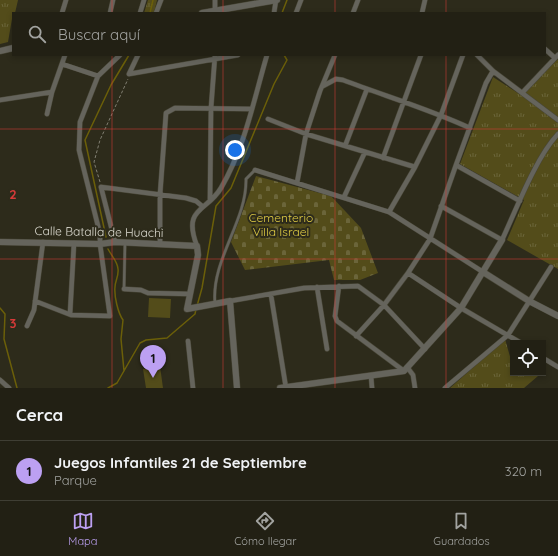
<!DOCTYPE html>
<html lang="es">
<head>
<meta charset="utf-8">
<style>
	:root { --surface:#222014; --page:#2e2d22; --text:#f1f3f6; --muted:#a2a3a0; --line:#3f3e34; --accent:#bca0f2 }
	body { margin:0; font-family:Quicksand,sans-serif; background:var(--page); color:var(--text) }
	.controls { position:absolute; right:12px; bottom:12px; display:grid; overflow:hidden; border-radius:0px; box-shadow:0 2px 6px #0003 }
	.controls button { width:36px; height:36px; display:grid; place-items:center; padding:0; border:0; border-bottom:1px solid var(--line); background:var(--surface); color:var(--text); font:20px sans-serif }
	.you { position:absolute; left:235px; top:150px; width:14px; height:14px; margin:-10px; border:3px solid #fff; border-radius:50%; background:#1a73e8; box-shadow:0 0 0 6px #1a73e833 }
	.badge { display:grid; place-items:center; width:26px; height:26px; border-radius:50%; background:var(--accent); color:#111; font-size:13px; font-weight:700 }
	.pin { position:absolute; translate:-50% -33px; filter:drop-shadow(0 1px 2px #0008) }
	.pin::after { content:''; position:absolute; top:21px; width:14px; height:12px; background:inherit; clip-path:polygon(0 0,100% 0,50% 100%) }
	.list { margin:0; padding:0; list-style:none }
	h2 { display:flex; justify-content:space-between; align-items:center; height:52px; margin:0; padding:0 16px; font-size:17px }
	h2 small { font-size:13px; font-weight:400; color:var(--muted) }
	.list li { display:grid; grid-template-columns:26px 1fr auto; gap:12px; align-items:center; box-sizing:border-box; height:60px; padding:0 16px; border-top:1px solid var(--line) }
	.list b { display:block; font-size:15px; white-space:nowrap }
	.list p { margin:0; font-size:13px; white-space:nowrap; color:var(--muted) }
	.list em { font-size:13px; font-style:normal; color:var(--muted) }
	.icon { flex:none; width:22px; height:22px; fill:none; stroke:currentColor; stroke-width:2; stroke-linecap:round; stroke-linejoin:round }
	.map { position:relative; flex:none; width:558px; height:388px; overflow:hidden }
	.search { position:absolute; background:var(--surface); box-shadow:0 2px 6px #0003; left:12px; right:12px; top:12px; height:44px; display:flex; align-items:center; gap:10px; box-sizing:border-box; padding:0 14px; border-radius:0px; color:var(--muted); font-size:15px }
	.sheet { height:112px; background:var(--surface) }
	nav { display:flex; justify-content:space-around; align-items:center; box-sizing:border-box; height:56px; border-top:1px solid var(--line); background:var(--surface); font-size:11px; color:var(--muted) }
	nav a { display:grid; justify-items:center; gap:2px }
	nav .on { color:var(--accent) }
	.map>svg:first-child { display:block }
</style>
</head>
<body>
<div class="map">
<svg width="558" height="388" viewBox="0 0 558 388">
	<defs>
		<pattern id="grass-tufts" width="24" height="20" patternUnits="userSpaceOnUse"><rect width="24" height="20" fill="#534c1a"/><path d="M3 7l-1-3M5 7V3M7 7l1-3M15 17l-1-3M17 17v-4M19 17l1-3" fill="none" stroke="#6b653a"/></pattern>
		<pattern id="cemetery-stones" width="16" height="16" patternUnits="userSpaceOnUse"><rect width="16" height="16" fill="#534c1a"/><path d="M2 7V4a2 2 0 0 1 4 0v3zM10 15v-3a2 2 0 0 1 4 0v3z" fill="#6b653a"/></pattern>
	</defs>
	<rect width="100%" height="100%" fill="#2d2b1b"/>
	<path fill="url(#grass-tufts)" d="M0 0H18L15 13H13L8 42 0 44Z
		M148 0H157L154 13H144Z
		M558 59V269L507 240 524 200 460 164 493 77 521 95Z
		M505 339 511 360 513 361V373H533L538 376 524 388H450Z"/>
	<path fill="url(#cemetery-stones)" d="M256 176 331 196 361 228 378 273 360 280H334L329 260 245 270 231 242Z"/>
	<path fill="#534c1a" d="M149 298 171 299 170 318 148 317Z
		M160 366 163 388H146L143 369Z"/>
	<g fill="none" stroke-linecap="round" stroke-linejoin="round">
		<path stroke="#6b5f09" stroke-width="1.5" d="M150 13 153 0
			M282 13 287 0
			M106 237 85 140 111 85 129 55
			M108 249C111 255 118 262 118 269 119 276 115 281 115 287 114 296 118 313 123 320L121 339 124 371
			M197 306 202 288 216 206 231 188 274 84 287 60 284 55
			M0 308 5 314 4 339 17 388
			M108 388 117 383 140 343 146 340 167 338 195 314 196 309"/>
		<g stroke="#494738" stroke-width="3.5">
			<path id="service" d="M124 289 125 243
				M215 303C211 260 247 221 246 179L255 170"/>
		</g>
		<g stroke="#494738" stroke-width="5.5">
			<path id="minor" d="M62 13 66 0
				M110 13 113 0
				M140 13 144 0
				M156 13 161 0
				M215 13V0
				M274 13 276 0
				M296 13 301 0
				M353 13 358 0
				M422 13 425 0
				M545 49 555 58
				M477 55 493 71 558 120
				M62 64 98 76
				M129 74 238 55
				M129 74 138 55
				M323 86 336 79 343 80C385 96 429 109 470 128
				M523 92 558 55
				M0 100 52 92
				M47 114 52 92 65 55
				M268 119 306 134 415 167
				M345 146 367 89
				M383 158 421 55
				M456 165 520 201
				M255 170 389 212 483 272
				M297 183 306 134 320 91 335 55
				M344 197 365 152
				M210 200 211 108 215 55
				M441 206 502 240C516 210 536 157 558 134
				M389 212 415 167 441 115 463 55
				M115 242 101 187 186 198 196 201 202 206
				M160 244V195L166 113 175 108 252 109
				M197 246C182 207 207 212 221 188 245 147 254 99 267 55
				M408 273 461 308 521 343
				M339 286 335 316 337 321 404 371
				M317 287 327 349
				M124 289 141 290 148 293 190 294
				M271 295 286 388
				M35 301 71 315 110 316 100 244V234L79 150 80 122 98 76 120 55
				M230 301 304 288 358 286 384 305 425 349
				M70 314 74 243
				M27 326 34 310 43 242
				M356 336 384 305 408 273 430 239 456 165 486 83 493 71
				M188 341 193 388
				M543 358 558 367
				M407 367 413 375 415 388
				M371 376 372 388
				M0 380 9 388
				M445 388 508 335 551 267"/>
		</g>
		<g stroke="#494738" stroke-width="7">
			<path id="tertiary" d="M202 13 277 0
				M0 51 13 48
				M0 242 100 244 115 242 197 246 198 255 187 309 230 301 237 388
				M483 272 529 301 558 316
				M280 388 404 371 461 308 502 240"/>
		</g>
		<path stroke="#817f72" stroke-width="1" stroke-dasharray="3 2" stroke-linecap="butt" d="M100 182 94 162 100 140 128 79"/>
		<use href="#service" stroke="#65645c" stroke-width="2.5"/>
		<use href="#minor" stroke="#65645c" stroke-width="4.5"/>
		<use href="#tertiary" stroke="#65645c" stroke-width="6"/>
	</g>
	<path fill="none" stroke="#d73a39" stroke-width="1" stroke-opacity="0.55" d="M112 0V13M223 0V13M335 0V13M446 0V13M112 55V388M223 55V388M335 55V388M446 55V388M0 129H558M0 259H558"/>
	<g text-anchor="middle" stroke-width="4" stroke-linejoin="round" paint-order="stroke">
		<g font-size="12" fill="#e0cc44" stroke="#2d2b1b">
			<text x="281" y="222">Cementerio<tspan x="281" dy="14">Villa Israel</tspan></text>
		</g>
		<g font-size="12" fill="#deddd3" stroke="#2d2b1b">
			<text transform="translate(99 232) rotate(1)" y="4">Calle Batalla de Huachi</text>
		</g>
	</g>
	<g font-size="13" text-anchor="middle" font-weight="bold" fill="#d73a39" stroke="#2d2b1b" stroke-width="4" stroke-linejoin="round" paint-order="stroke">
		<text x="13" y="199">2</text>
		<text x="13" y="328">3</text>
	</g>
</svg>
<div class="controls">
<button><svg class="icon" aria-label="locate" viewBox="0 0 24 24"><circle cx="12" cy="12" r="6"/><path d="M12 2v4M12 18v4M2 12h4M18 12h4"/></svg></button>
</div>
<div class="you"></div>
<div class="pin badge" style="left:153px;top:378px">1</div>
<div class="search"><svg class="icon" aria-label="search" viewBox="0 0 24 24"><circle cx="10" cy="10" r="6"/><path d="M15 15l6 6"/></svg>Buscar aquí</div>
</div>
<section class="sheet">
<h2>Cerca<small></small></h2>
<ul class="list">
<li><span class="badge">1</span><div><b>Juegos Infantiles 21 de Septiembre</b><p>Parque</p></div><em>320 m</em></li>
</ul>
</section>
<nav>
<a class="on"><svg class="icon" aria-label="map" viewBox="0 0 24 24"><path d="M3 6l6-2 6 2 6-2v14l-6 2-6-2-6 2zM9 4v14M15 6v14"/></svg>Mapa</a>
<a><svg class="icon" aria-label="directions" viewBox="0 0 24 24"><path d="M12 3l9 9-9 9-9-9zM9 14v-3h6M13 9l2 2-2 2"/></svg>Cómo llegar</a>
<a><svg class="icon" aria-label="saved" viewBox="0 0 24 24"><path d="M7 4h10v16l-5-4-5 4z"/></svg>Guardados</a>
</nav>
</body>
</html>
